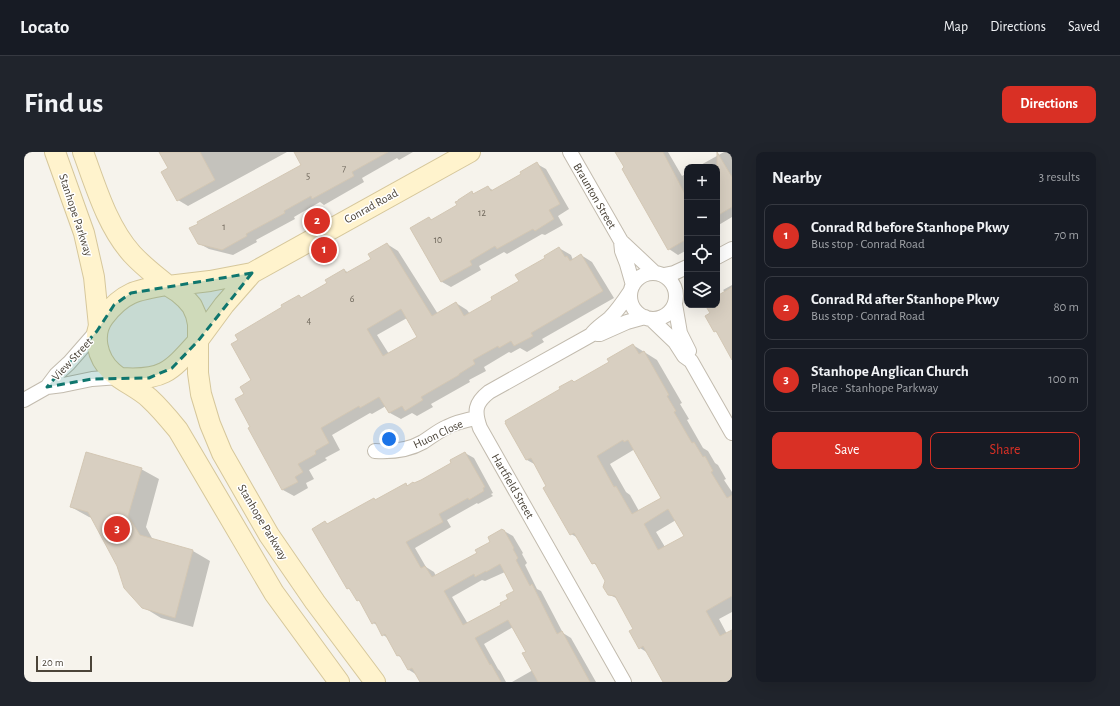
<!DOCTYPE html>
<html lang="en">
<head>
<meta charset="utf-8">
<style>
	:root { --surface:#171b24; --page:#20242c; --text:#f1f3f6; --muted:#9ea1a6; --line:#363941; --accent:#d93025 }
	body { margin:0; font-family:"Alegreya Sans",sans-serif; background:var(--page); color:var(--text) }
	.controls { position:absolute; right:12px; top:12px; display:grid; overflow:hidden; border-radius:8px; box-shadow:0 4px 16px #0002 }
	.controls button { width:36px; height:36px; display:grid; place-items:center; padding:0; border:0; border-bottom:1px solid var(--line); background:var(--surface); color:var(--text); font:20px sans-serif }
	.scale { position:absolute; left:12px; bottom:10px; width:56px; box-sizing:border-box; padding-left:4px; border:2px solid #4b4439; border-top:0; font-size:11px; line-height:14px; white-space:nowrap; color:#4b4439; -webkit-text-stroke:3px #fff; paint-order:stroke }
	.you { position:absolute; left:365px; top:287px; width:14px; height:14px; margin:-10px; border:3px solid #fff; border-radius:50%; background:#1a73e8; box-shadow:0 0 0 6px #1a73e833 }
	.badge { display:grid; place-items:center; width:26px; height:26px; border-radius:50%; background:var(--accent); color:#fff; font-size:13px; font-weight:700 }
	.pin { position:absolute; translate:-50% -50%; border:2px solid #fff; box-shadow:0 1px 4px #0006 }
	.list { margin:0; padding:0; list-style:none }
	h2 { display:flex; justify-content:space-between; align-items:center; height:52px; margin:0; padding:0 16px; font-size:17px }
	h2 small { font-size:13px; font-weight:400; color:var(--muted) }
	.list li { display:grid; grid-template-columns:26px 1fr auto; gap:12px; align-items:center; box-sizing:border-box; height:64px; margin:0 8px 8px; padding:0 8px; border:1px solid var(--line); border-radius:8px }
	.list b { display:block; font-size:15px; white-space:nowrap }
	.list p { margin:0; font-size:13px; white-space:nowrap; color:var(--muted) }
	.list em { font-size:13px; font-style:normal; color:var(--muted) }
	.actions { display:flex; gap:8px; padding:12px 16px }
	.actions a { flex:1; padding:9px 0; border:1px solid var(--accent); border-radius:8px; text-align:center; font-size:14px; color:var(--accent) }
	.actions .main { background:var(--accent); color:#fff }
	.icon { flex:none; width:22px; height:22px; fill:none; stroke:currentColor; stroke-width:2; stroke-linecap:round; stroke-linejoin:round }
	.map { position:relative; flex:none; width:708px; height:530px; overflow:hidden; border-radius:8px }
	header { display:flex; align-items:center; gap:24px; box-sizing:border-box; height:56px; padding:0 20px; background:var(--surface); border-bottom:1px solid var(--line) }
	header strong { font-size:19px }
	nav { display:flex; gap:22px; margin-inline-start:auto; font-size:14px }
	.intro { display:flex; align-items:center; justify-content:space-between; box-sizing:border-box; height:96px; padding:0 24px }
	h1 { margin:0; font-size:28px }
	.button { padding:10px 18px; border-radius:8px; background:var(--accent); color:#fff; font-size:14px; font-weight:700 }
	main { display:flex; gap:24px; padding:0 24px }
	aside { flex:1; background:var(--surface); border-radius:8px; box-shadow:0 4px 16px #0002 }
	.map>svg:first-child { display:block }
</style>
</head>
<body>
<header>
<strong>Locato</strong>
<nav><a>Map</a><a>Directions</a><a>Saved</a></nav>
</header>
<div class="intro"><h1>Find us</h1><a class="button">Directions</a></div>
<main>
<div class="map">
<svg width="708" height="530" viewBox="0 0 708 530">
	<rect width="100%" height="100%" fill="#f6f3ec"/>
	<path fill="#0003" fill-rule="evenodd" d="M136 0H263L164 54 154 48 145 16Z
		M271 0H389L375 8 373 6 338 26 340 30 300 53 296 50 270 65 271 67 232 88 233 90 209 103 185 97 174 91 278 13Z
		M592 0H644L658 24 663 21V98L654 103 645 97Z
		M700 0H708V65L693 74V15H673Z
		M513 12 522 17 545 57 534 64 539 73 521 83 518 82 483 102 480 100 455 114 457 118 427 135 418 130 387 77 405 66 408 68 434 54 448 41 451 42 464 35 470 39 498 23Z
		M363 92 374 99 414 162 432 151 443 158 446 162 470 149 496 129 535 96 547 103 549 108 557 103 568 110 590 146 518 187 520 190 503 200 496 196 487 201 485 200 460 215 462 219 445 228 446 230 407 252 409 255 393 264 388 261 377 267 366 261 362 254 348 262 346 261 308 283 316 298 301 306 303 308 285 318 290 327 282 331 284 336 270 344 259 338 226 276H227L221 242 229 229 259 156 275 144 278 146 304 131 320 118 325 121 349 107ZM383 166 394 185 365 202 353 183Z
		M708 133V205L694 181 691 179 687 161 682 153H693V145L701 140 699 138Z
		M609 193 633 208 658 251 656 252 665 267 663 268 679 296 684 299 691 311 694 313 702 327 700 328 708 340V460L695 467 703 482 708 479V530H640L624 501 616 496 610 477 594 447 584 442 583 429 574 414 569 411 554 386 547 382 521 336 524 334 512 313 503 308 482 272 538 237 548 229 551 231 587 210ZM611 297 638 346 615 359 606 343 602 340 586 312ZM652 368 661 384 641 395 632 380Z
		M441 301 450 306 469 341 467 342 469 344 454 352 453 351 423 368 427 375 391 396 402 415 410 420 412 424 454 401 480 379 489 384 499 401 498 402 503 411 501 413 513 437 517 439 539 481 547 486 572 530H488L509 518 503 500 489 475 460 492 474 517 476 519 482 530H398L393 523 385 518 379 506 374 504 364 486 359 483 353 473 349 471 338 451 334 448 328 439 324 436 301 371 304 372 352 349 382 332 384 334 391 332 429 311ZM481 420 491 439 479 453 444 472 428 445 458 428 461 429Z
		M117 317 135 327 122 375 129 388 169 399 186 409 169 475 137 466 119 455 94 413 68 366 65 365 47 355Z"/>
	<path fill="#d8cfc1" stroke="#d3c7b4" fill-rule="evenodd" d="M135 0H176L191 28 153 49 137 20 144 16Z
		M270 0H364L328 20 330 24 288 47 287 44 260 59 261 61 222 82 223 84 198 98 174 92 165 76 174 72 173 70 277 13Z
		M591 0H639L663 46V87L644 98 598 17 600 15Z
		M693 0 708 25V55L693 64Z
		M513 10 536 52 525 58 530 67 511 79 509 77 473 97 471 94 446 109 448 113 417 130 386 76 405 65 407 68 433 53 431 50 434 49V48L448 39 449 42 464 34 467 39 497 22 496 20Z
		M363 91 408 164 432 150 440 164 468 148 467 145 495 129 491 123 521 106 520 104 535 95 541 105 543 104 546 109 557 102 579 139 507 181 509 184 490 194 487 189 475 196 474 194 449 208 451 212 435 222V223L397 245 399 248 381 259 378 254 365 261 355 245 336 256 335 254 297 276 305 291 291 299 292 302 274 312 279 320 271 325 274 330 258 338 224 276 226 275 225 273 211 247 220 242 216 235 227 228 207 192 214 188 211 183 258 155 257 153 275 143 277 146 303 131 301 128 320 117 322 121 347 107 344 102ZM377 157 393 185 359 204 343 177Z
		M708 135V208L692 179 690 180 681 164 686 161 681 153H693V144Z
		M609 192 615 202 620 199 645 243 643 244 652 259 650 260 668 291 670 290 679 305 681 304 689 319 687 320 703 346 708 343V444L682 459 696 484 708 478V530H639L619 494 615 497 605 479 609 477 591 444 584 443 579 435 581 429 571 411 568 412 550 381 546 383 519 336 522 334 507 306 502 308 481 271H482L481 269 536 237 535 235 548 228 550 230 585 210 583 207ZM599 288 600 290 604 288 637 346 608 362 592 334 590 335 573 304ZM644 357 660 384 634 398 620 372Z
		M62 300 118 316 104 364 116 383 169 398 151 466 118 456 100 436 93 414 64 360 46 355Z
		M441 300 461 335 459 336 460 339 445 348 444 346 415 362 419 370 382 390 397 416 401 414 408 425 453 401 451 398 466 390 464 385 478 377 479 378H480L490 396 489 397 494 406 492 408 506 434 508 432 533 482 538 479 566 530H514L498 501 502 500 484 468 451 486 466 513 467 512 477 530H396L388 516 384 518 376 504 375 503 373 504 361 482 358 484 351 470 348 472 335 448 333 449 325 436 323 437 288 377 301 369 303 372 350 346 351 348 382 331 383 334 389 330 390 331 397 328 427 311 426 308ZM476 412 490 439 482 443 484 447 476 451 477 453 439 473 420 439 450 422 451 425 462 419V420Z"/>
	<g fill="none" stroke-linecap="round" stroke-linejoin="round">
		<g stroke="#c2bbae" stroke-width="16">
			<path id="street" d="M546 0 597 89 631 121
				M597 89 598 99 603 112 609 133
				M693 105 708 97
				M606 144a23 23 0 1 1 46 0a23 23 0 1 1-46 0Z
				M640 123 650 121 663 115
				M651 152 656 181 665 199
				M627 167 651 190 660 204 667 209 708 281
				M573 182H576L603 170 621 165
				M23 235 39 233 68 227 95 225
				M0 248 23 235 32 223 45 211 73 179
				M351 299C368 300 385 298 399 290 407 285 414 279 423 275 432 270 442 268 452 266
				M600 530 456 276C450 259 451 251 465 240L567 183C572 176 579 172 586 166 594 158 600 149 606 140"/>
		</g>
		<g stroke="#d6c79b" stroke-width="22">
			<path id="secondary" d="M31 0 60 81 70 125 75 174
				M59 0C72 35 83 74 108 102 119 114 131 123 143 133
				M144 134 186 129 228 121
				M175 187 200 153 228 121 446 0
				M97 226C140 229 147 219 174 189
				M315 530 250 441 154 278C145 267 136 256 125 246 114 236 99 230 88 220 73 206 67 182 80 165 99 140 113 138 143 133L154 140 162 147 168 154 172 163 174 172V221L177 242 186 272 198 301 245 383 291 450 351 530"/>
		</g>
		<use href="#street" stroke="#fff" stroke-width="14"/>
		<use href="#secondary" stroke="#fff3cd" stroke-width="20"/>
	</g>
	<path fill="#0f766e" fill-opacity="0.2" stroke="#0f766e" stroke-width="3" stroke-dasharray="8 5" stroke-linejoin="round" d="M228 121 174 189 148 216 125 226 68 227 23 235 73 179 90 153 107 141Z"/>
	<g text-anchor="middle" stroke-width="3" stroke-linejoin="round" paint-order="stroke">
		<g font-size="10" fill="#6e675b">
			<text x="320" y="20">7</text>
			<text x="284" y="27">5</text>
			<text x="458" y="64">12</text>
			<text x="200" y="78">1</text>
			<text x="414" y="91">10</text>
			<text x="328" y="150">6</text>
			<text x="285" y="172">4</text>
		</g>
		<g font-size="12" fill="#4b4439" stroke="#fff">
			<text transform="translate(571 44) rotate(60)" y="4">Braunton Street</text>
			<text transform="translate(347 54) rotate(-29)" y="4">Conrad Road</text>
			<text transform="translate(52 63) rotate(72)" y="4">Stanhope Parkway</text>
			<text transform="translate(48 207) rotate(-47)" y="4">View Street</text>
			<text transform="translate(414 282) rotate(-25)" y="4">Huon Close</text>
			<text transform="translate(489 334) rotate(60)" y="4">Hartfield Street</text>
			<text transform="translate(239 370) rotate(59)" y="4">Stanhope Parkway</text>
		</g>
	</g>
</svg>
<div class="controls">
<button>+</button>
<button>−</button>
<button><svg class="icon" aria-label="locate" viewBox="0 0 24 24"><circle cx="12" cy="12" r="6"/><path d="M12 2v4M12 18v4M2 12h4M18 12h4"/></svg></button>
<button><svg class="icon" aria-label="layers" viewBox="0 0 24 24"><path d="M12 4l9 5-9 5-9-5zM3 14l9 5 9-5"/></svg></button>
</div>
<div class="scale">20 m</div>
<div class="you"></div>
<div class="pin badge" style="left:300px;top:98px">1</div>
<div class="pin badge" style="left:293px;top:69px">2</div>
<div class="pin badge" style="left:93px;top:377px">3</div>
</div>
<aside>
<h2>Nearby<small>3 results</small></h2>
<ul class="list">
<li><span class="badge">1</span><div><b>Conrad Rd before Stanhope Pkwy</b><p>Bus stop · Conrad Road</p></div><em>70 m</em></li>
<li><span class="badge">2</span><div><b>Conrad Rd after Stanhope Pkwy</b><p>Bus stop · Conrad Road</p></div><em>80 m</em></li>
<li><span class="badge">3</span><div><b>Stanhope Anglican Church</b><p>Place · Stanhope Parkway</p></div><em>100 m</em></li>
</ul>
<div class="actions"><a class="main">Save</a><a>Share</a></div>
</aside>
</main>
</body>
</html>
